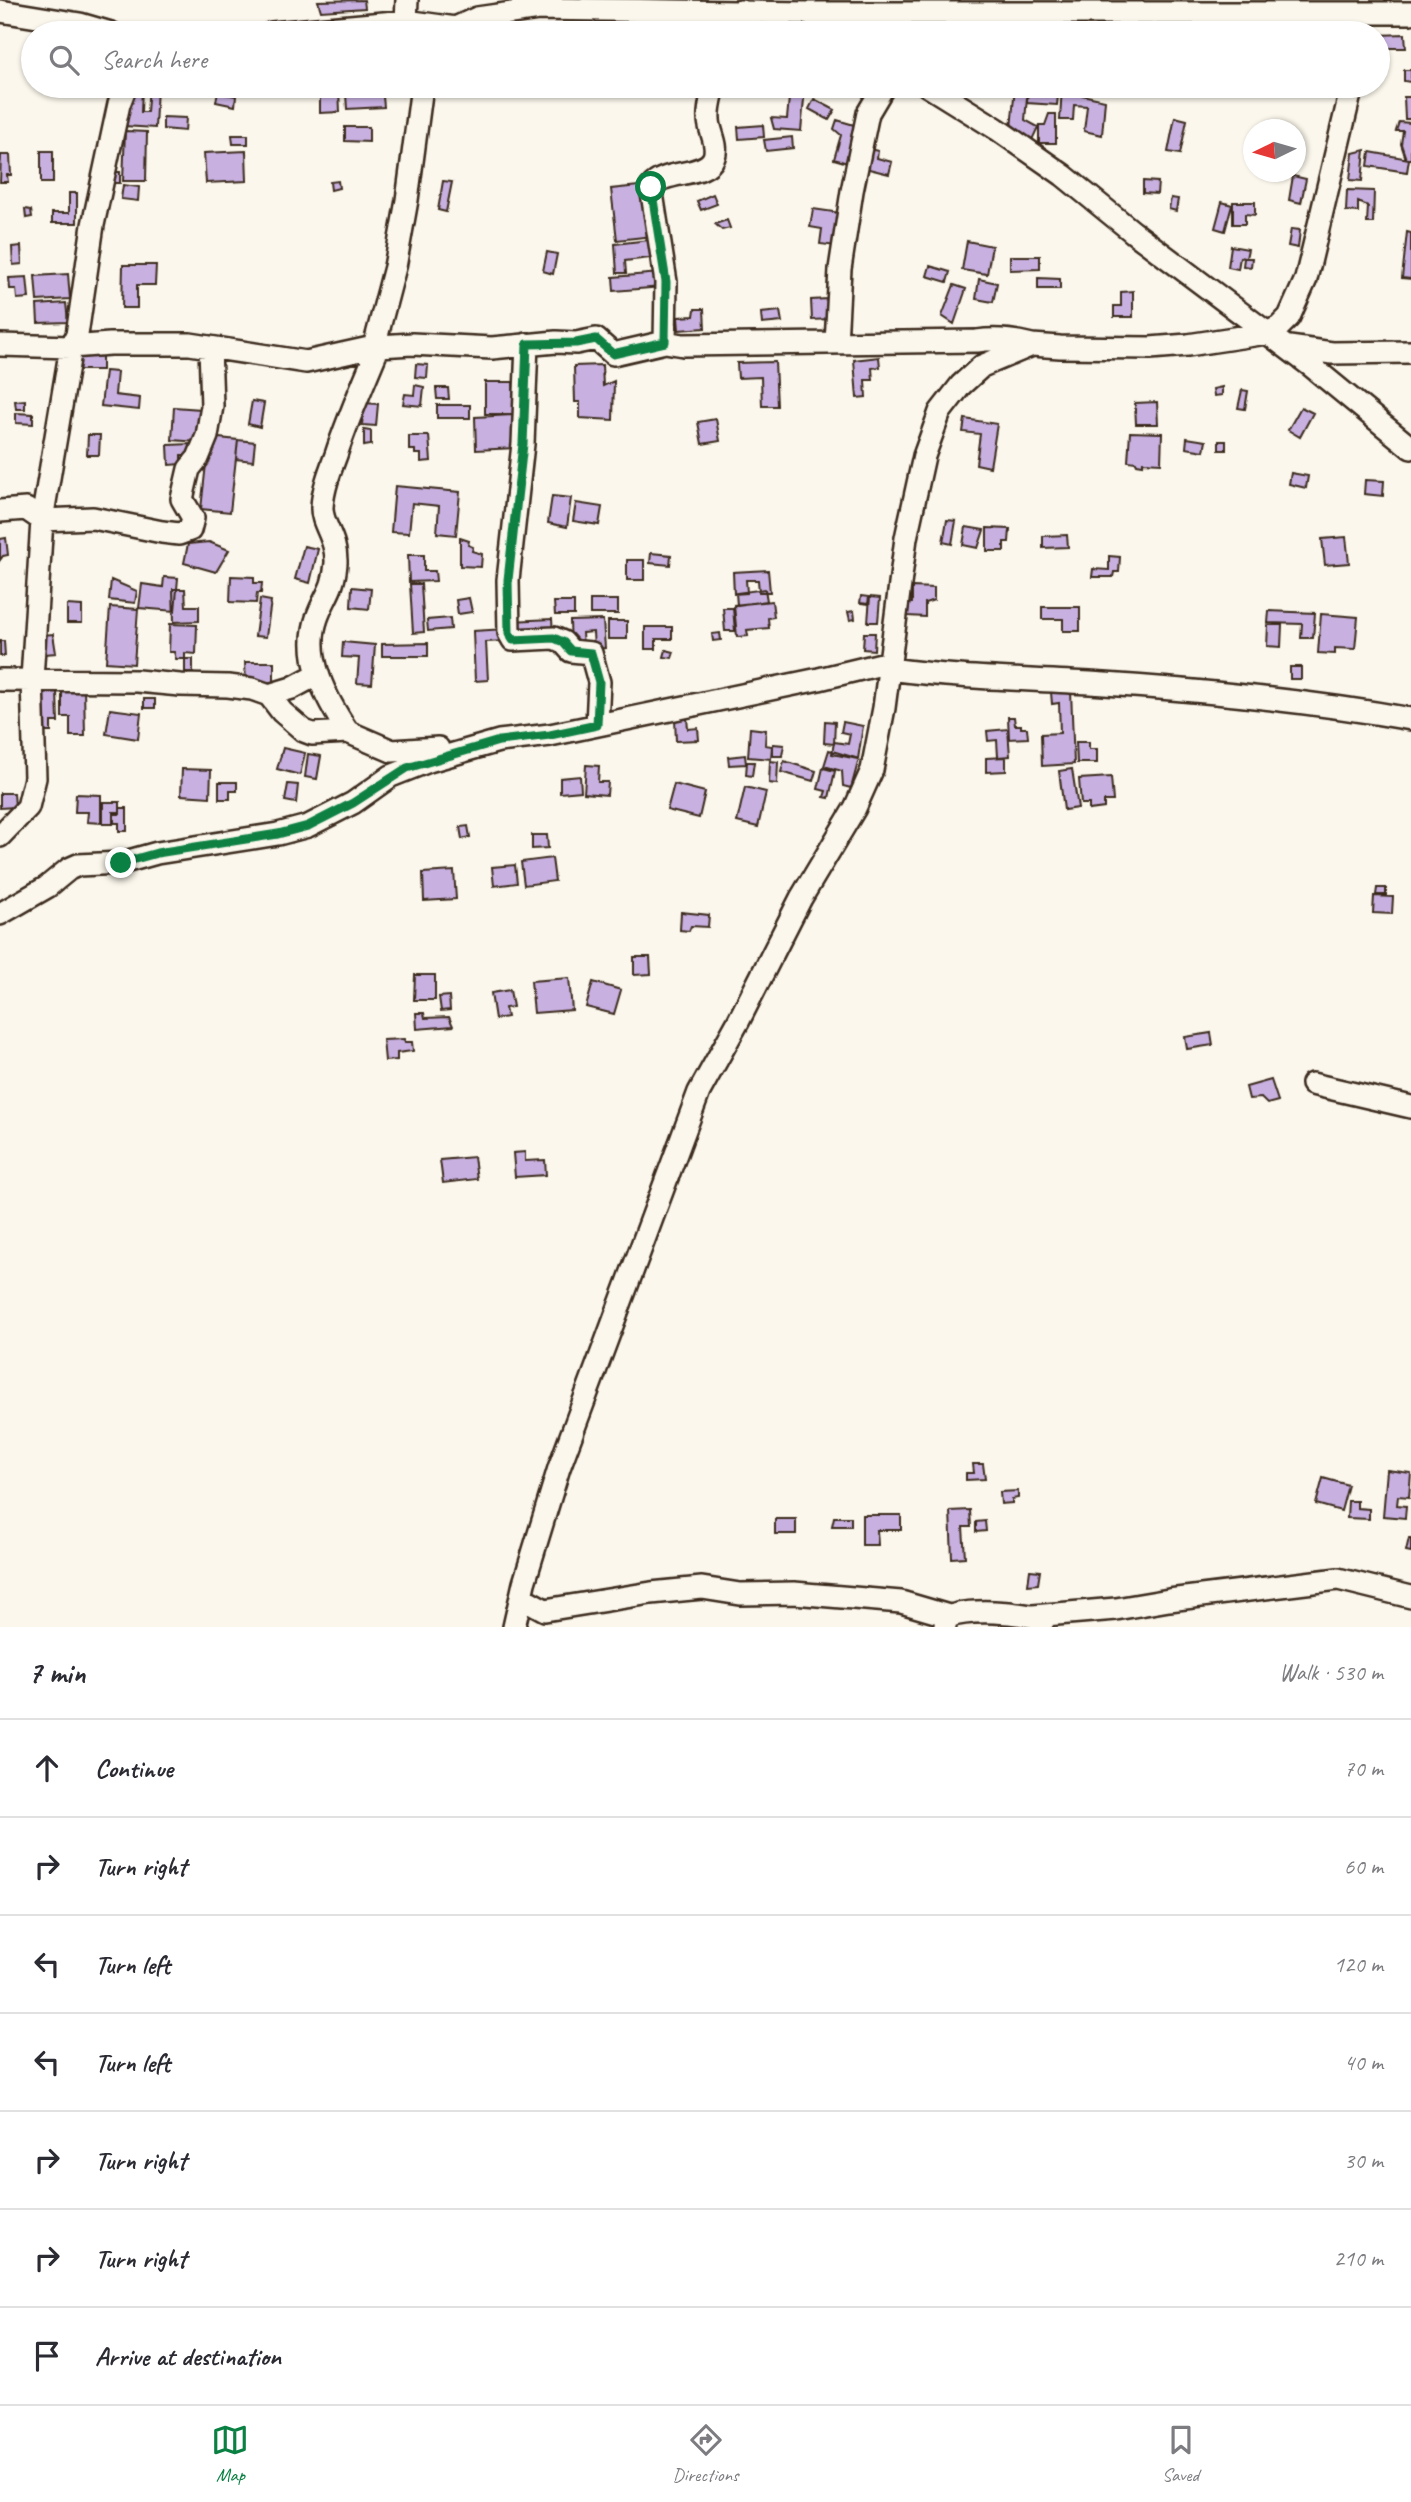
<!DOCTYPE html>
<html lang="en">
<head>
<meta charset="utf-8">
<style>
	:root { --surface:#fff; --page:#f2f2f3; --text:#2b2b33; --muted:#7c7c81; --line:#e1e1e2; --accent:#0b8043 }
	body { margin:0; font-family:Caveat,sans-serif; background:var(--page); color:var(--text) }
	.compass { position:absolute; left:1243px; top:119px; width:63px; height:63px; border-radius:50%; background:var(--surface); box-shadow:0 2px 5px #0004; rotate:265deg }
	.stop { position:absolute; width:21px; height:21px; margin:-16px; border:5px solid #0b8043; border-radius:50%; background:#fff }
	.stop.end { background:#0b8043; border-color:#fff; box-shadow:0 2px 7px #0008 }
	.list { margin:0; padding:0; list-style:none }
	h2 { display:flex; justify-content:space-between; align-items:center; height:91px; margin:0; padding:0 28px; font-size:30px }
	h2 small { font-size:23px; font-weight:400; color:var(--muted) }
	.list li { display:grid; grid-template-columns:46px 1fr auto; gap:21px; align-items:center; box-sizing:border-box; height:98px; padding:0 28px; border-top:2px solid var(--line) }
	.list b { display:block; font-size:26px; white-space:nowrap }
	.list em { font-size:23px; font-style:normal; color:var(--muted) }
	.icon { flex:none; width:38px; height:38px; fill:none; stroke:currentColor; stroke-width:2; stroke-linecap:round; stroke-linejoin:round }
	.map { position:relative; flex:none; width:1411px; height:1627px; overflow:hidden }
	.search { position:absolute; background:var(--surface); box-shadow:0 2px 5px #0004; left:21px; right:21px; top:21px; height:77px; display:flex; align-items:center; gap:18px; box-sizing:border-box; padding:0 24px; border-radius:38px; color:var(--muted); font-size:26px }
	.sheet { height:777px; background:var(--surface) }
	nav { display:flex; justify-content:space-around; align-items:center; box-sizing:border-box; height:98px; border-top:2px solid var(--line); background:var(--surface); font-size:19px; color:var(--muted) }
	nav a { display:grid; justify-items:center; gap:4px }
	nav .on { color:var(--accent) }
	.map>svg:first-child { display:block }
</style>
</head>
<body>
<div class="map">
<svg width="1411" height="1627" viewBox="0 0 1411 1627">
	<rect width="100%" height="100%" fill="#fbf7ec"/>
	<filter id="ink" filterUnits="userSpaceOnUse"><feTurbulence type="fractalNoise" baseFrequency=".0143" numOctaves="2"/><feDisplacementMap in="SourceGraphic" scale="14" xChannelSelector="R" yChannelSelector="G"/><feConvolveMatrix kernelMatrix="1 2 1 2 8 2 1 2 1" color-interpolation-filters="sRGB"/></filter>
	<g filter="url(#ink)">
		<path fill="#c8b1e1" stroke="#3b2a1e" stroke-width="2" d="M364 0 365 8 321 11 318 1Z
			M991 23 1020 25 1019 33H967L968 24 980 25 979 30 991 31Z
			M1020 24 1034 26V33H1042H1019Z
			M1405 34 1406 48H1388V53H1378V35Z
			M1404 70H1411V82L1404 81Z
			M149 86H157L155 128 124 126 126 87 142 88 141 112H147Z
			M219 86H227L225 94 236 96 235 106 216 102Z
			M372 86H382L384 107 347 109 346 94 372 92Z
			M1015 86H1028L1025 120 1038 127 1032 140 1011 129Z
			M1028 86H1059L1057 105 1027 103Z
			M1062 86 1082 87V95L1105 100 1102 135 1084 131 1087 106 1074 105 1073 120H1060Z
			M790 87 805 89 801 131 774 129 771 118 787 119Z
			M320 88H339L340 112 320 113Z
			M1404 97H1411V119H1405Z
			M814 99 835 110 829 120 809 109Z
			M1049 114H1056V143H1039V125H1045Z
			M163 117 186 118 185 131 163 129Z
			M1175 117 1187 120 1180 154 1168 152Z
			M837 120 861 127 851 164 834 159 841 135 834 129Z
			M1399 122 1411 123V159H1406L1401 144 1403 131H1396Z
			M763 125 764 137 739 139 738 127Z
			M345 127H369V142L345 141Z
			M125 131 147 132 146 181H123Z
			M232 135H248V144H233Z
			M792 137 793 148 766 151 764 140Z
			M865 148 878 151 877 158 892 162 889 174 861 167Z
			M1365 150 1362 181 1350 180 1353 153Z
			M41 151H53V183H41Z
			M246 151 247 181 206 183 204 153Z
			M1370 152 1409 159 1407 172 1368 166Z
			M1 155H10L11 175H7L8 182H0Z
			M110 172H120V183H109Z
			M1293 176 1306 179 1301 203 1289 200Z
			M338 181 339 188 331 190 330 182Z
			M443 181 452 182 446 212 438 210Z
			M1143 181 1158 182 1157 194 1143 193Z
			M123 185 139 187 138 201 121 199Z
			M648 185 653 236 617 240 611 189Z
			M1347 190 1374 191 1373 223H1367L1368 206 1358 202V212L1346 211Z
			M69 193H77V223H52V213H69Z
			M713 194 717 204 701 210 697 201Z
			M1171 198 1178 199 1176 211 1169 209Z
			M1222 202 1232 205 1225 231 1215 228Z
			M1233 202H1255V215L1245 214V224H1233Z
			M25 209 31 210 32 217 26 218Z
			M813 209 841 213 836 246 820 244 822 229 810 227Z
			M727 220 730 228 722 230 715 224Z
			M1291 229 1300 230 1298 248 1288 246Z
			M1407 232 1411 233V279L1402 278Z
			M657 239 659 268 651 269 650 258 625 261 626 273H617L615 244Z
			M967 241 992 246 987 274 962 270Z
			M21 246 22 264 13 265 12 247Z
			M1231 246 1248 249 1246 258H1252L1251 267 1243 266 1244 258 1240 257 1238 269 1228 267Z
			M547 252 557 254 553 274 543 271Z
			M1010 256H1040V269L1010 270Z
			M123 265H156L155 285H137V308H122Z
			M930 266 950 272 947 282 927 276Z
			M660 273 662 287 614 291 613 277Z
			M68 274 70 299 37 301 35 276Z
			M27 277 29 298 17 299 16 289H10L9 278Z
			M1038 278 1060 279V289H1038Z
			M979 279 997 283 993 302 976 299Z
			M954 285 966 289 954 324 942 316Z
			M1133 291V317H1114V306H1121V292Z
			M827 299 829 319 812 320 811 300Z
			M66 303 68 322 38 323 37 305Z
			M695 309H704L705 328 679 330 678 317 694 316Z
			M780 311 782 322 762 324 761 313Z
			M102 355V370H73V356Z
			M879 357 880 367 872 368 873 380H865L866 397 857 398 854 360Z
			M775 362 777 406H762L761 377 738 378 737 363Z
			M416 364 428 365 427 378 415 377Z
			M602 365 603 386 614 381 613 420 580 418V402H575L574 366Z
			M105 371 117 372 115 395 140 398 139 410 101 406Z
			M485 382H513L514 414H485Z
			M415 385 424 387 422 406 403 404 405 394 414 395Z
			M1222 387V395L1214 396 1213 389Z
			M436 388H448L449 399H437Z
			M1242 390 1248 391 1245 409 1238 408Z
			M25 400V409H16L15 401Z
			M252 401 264 403 260 427 248 424Z
			M1157 402 1158 424H1136L1135 403Z
			M364 403 378 404 376 426 362 425Z
			M437 405H470V418H437Z
			M174 407 201 409 199 442 172 440Z
			M1301 407 1313 413 1300 437 1288 430Z
			M16 413 33 414V424L16 423Z
			M513 415 515 448 476 450 475 417Z
			M716 419 720 441 702 444 698 422Z
			M965 419 997 424 990 467 976 464 980 434 963 432Z
			M364 430 371 431V445L364 446Z
			M1130 432 1162 433 1161 463 1143 462V465L1137 464 1136 462 1128 461Z
			M88 435H100L99 455H87Z
			M409 436H429L431 461 421 462V454H415V450H409Z
			M209 437 238 440 230 512 201 509Z
			M1187 438 1206 441 1204 451 1186 448Z
			M238 440 255 442 253 461 236 459Z
			M1219 441H1226V450H1219Z
			M191 444V455H181V464L169 465 168 445Z
			M1291 473 1308 476 1306 488 1289 484Z
			M1365 480 1384 481 1383 496 1364 494Z
			M395 486 460 492 456 535 437 533 439 506 412 503 409 533 391 532Z
			M552 496 571 498 567 527 548 523Z
			M576 503 602 507 599 525 573 521Z
			M947 520 956 521 952 544 943 542Z
			M966 527 984 530 978 548 963 545Z
			M987 528 1010 529 1009 542H1004V551H987Z
			M1067 535 1068 547 1043 548V536Z
			M1346 537 1349 563 1325 565 1322 539Z
			M6 538 8 555 3 556 0 560V539Z
			M460 538 469 541 468 545 473 547 472 551 482 554 481 567 460 566Z
			M209 542 229 550 216 572 184 563 188 544Z
			M304 546 318 549 310 583 295 579Z
			M651 553 671 555 670 565 650 563Z
			M408 555H424V571H435L436 581 409 582Z
			M1109 556 1120 557 1119 572H1114L1113 577H1092L1093 569 1109 570Z
			M627 560H644V580H627Z
			M768 570 770 592H759L758 580H746L747 593 734 594 733 572Z
			M231 576 254 577V583H262L261 593H257L256 603 230 602Z
			M164 577 178 578 175 611 139 608 142 584 163 587Z
			M111 580 137 591 135 603 109 600Z
			M410 584H421L424 632 413 633Z
			M352 587 371 589 369 609 351 607Z
			M912 587 934 588V600L925 603V617L908 616V603H912Z
			M173 589H185L186 606H199V621L174 622Z
			M765 589 767 601 737 605 736 593Z
			M861 596 869 597 868 604 860 603Z
			M870 597 880 598 878 622H868Z
			M469 598 472 612 458 614 456 600Z
			M260 599 271 601 266 637 255 636Z
			M590 600H618V614H590Z
			M772 601 774 617 768 618 769 628 747 630 748 636 737 637 734 605Z
			M554 602H574V615H555Z
			M67 605 82 606V623H67Z
			M110 607 138 609 134 664 106 662Z
			M1042 607H1080V631H1063V619H1042Z
			M723 608H733L735 631H725Z
			M854 611 855 619 850 620 848 612Z
			M1269 611 1315 613 1313 638H1301L1302 624 1268 623Z
			M1321 614 1358 617 1355 649 1335 648V654L1318 653Z
			M450 618 451 629 428 631 427 620Z
			M552 619 553 634 512 635 511 621Z
			M603 620 605 648 594 649 593 632 582 633 583 646 571 647 570 621Z
			M608 621H627V639H608Z
			M170 624 197 625 196 654 185 653V659H176L174 652H169Z
			M1268 625H1282L1281 647 1267 646Z
			M645 627H672V639H656V649H645Z
			M506 629V641L486 642 488 680 475 681 473 631Z
			M720 633 721 640 713 641 712 634Z
			M864 633H875L874 650 863 649Z
			M53 634 56 653 45 654 43 635Z
			M0 641H4L5 656H0Z
			M343 642 375 645 372 684 357 683 359 658 342 657Z
			M428 643V656H382V644Z
			M666 650 674 652 672 658 664 657Z
			M185 659H193V672H185Z
			M245 662H274V684L246 685Z
			M1290 667H1301V679H1290Z
			M62 687H84L85 736H70V717H62Z
			M57 691 58 722H51V732H44L43 692Z
			M1071 691 1074 764 1042 766 1041 734 1060 733 1059 703 1052 704 1051 692Z
			M144 699H155V708H144Z
			M110 709 141 713 138 739 106 734Z
			M1008 717H1014L1015 725H1021V728H1027L1028 738 1009 739Z
			M687 718 688 729 698 728 699 740 676 741 675 719Z
			M825 721 835 722 834 744 824 743Z
			M843 722 863 726 858 759 832 754 834 742 848 744 850 734 841 732Z
			M750 728 766 730 765 745 772 746 771 759 748 757Z
			M1008 729 1010 756 998 757 997 740 988 741 987 731Z
			M1076 742H1089V749H1097V763H1077Z
			M773 744 784 745 782 756H773Z
			M283 748 305 753 300 775 277 769Z
			M829 750 859 759 851 788 843 786 842 771 824 766Z
			M308 754 321 756 317 779 305 777Z
			M745 755 746 764 729 765 728 757Z
			M1006 757V771L986 772V758Z
			M770 761 778 762 777 784 769 783Z
			M784 761 816 771 813 781 781 772Z
			M747 762H754L752 776 746 775Z
			M586 765 599 766 598 782H608L607 795 584 793Z
			M823 768 835 771 829 798 824 797 826 791 818 789Z
			M182 769 211 770 210 797 181 795Z
			M1072 769 1078 808 1064 810 1059 771Z
			M580 776 581 791 560 793V778Z
			M1111 777 1113 801H1104V808L1089 810V804H1081L1079 779Z
			M219 782H237V791H230V799H219Z
			M288 784 298 785 296 803 285 801Z
			M674 784 705 792 699 818 667 810Z
			M745 787 766 792 758 827 737 822Z
			M0 793H14L15 807 0 808Z
			M76 794 101 795V823L87 822 88 812H75Z
			M103 802H120V812H113V824H103Z
			M120 808H127V831H119V823H114V814H120Z
			M468 826 470 837 462 839 460 827Z
			M532 835H547L548 848 532 849Z
			M552 858 555 881 524 885 521 862Z
			M515 865 517 883 494 886 492 867Z
			M454 871 456 899 424 901 423 873Z
			M1377 888H1386V895H1376Z
			M1374 896 1393 897 1392 914 1373 913Z
			M681 912 709 915 708 927 691 926 689 931 680 930Z
			M634 957H650L651 974 634 975Z
			M415 975H435V1000H414Z
			M569 978 572 1010 534 1013 531 981Z
			M593 982 621 990 614 1014 586 1007Z
			M510 990 513 1007 505 1008 507 1017 495 1019 491 993Z
			M449 996 450 1010 441 1011 439 997Z
			M416 1013H424L425 1018 449 1017 453 1026 417 1029Z
			M1211 1033 1213 1045 1187 1049 1185 1037Z
			M404 1039 405 1042H412L413 1051 397 1053V1060L385 1061 383 1040Z
			M1271 1080 1278 1101 1267 1104 1261 1098 1249 1099 1246 1087Z
			M525 1152V1161L545 1160 546 1175 515 1177 513 1153Z
			M474 1157 477 1179 443 1183 440 1160Z
			M973 1464H983L985 1479 966 1480V1473H974Z
			M1387 1470 1411 1473 1409 1497 1398 1496 1397 1505 1406 1506 1405 1518 1383 1516Z
			M1323 1478 1348 1485 1341 1511 1316 1504Z
			M1018 1491V1498L1012 1499V1503L1001 1504 1000 1492Z
			M1348 1501H1357V1508L1369 1509V1519L1347 1518Z
			M970 1510 971 1527H963L965 1557 952 1558 950 1511Z
			M862 1515H901V1530H877L878 1545H862Z
			M834 1517H851V1526H832Z
			M775 1519H796V1534H775Z
			M985 1521 986 1531 976 1532V1522Z
			M1409 1538H1411V1552L1406 1551Z
			M1030 1570 1040 1571 1038 1584 1028 1585Z"/>
		<g fill="none" stroke-linecap="round" stroke-linejoin="round">
			<g stroke="#3b2a1e" stroke-width="26">
				<path id="minor" d="M0 11 80 24 111 33
					M811 15 842 33
					M406 21 407 0
					M272 33 406 21 456 28
					M444 33 477 18 539 9 809 13H1411
					M724 33 741 11
					M928 86 997 129 1063 175 1133 232 1310 365 1411 448
					M665 342 666 282 651 187C664 169 706 178 714 157 719 144 709 132 709 119 708 108 712 96 714 86
					M836 343 840 269 852 191 868 113 884 86
					M527 344 523 444 508 580 509 633 513 640 554 638 563 642 571 651 591 653 599 682 597 725
					M0 345 71 347 110 344H190L306 362 374 347 395 267 407 200 422 86
					M379 346 412 344 492 348 556 342 576 343 596 339 613 354 665 342 683 345 977 341C997 338 1013 340 1032 345
					M1289 347 1332 353 1411 352
					M0 511 26 509 42 520 93 518 162 532 179 534 190 530 193 518 182 499 189 469 198 458 207 436 212 406 210 347
					M889 669C956 678 1022 679 1090 683 1198 690 1304 700 1411 719
					M0 680 137 681 180 685 228 686 252 689 269 695 282 712 304 731 312 734 348 732 392 751 438 748
					M269 695 292 688 318 674
					M348 732C327 700 303 658 317 618 325 595 334 590 336 563 337 538 321 524 322 507 323 489 330 471 336 455 348 418 364 382 379 346L374 347
					M0 836 28 807 35 778 32 679 42 520 71 347 77 335 93 225 119 104 126 86
					M0 914 47 887 69 869 78 865 121 863 157 853 278 834 308 826 353 803 391 776 429 761 499 741 550 735 819 679 890 662
					M1312 1084 1411 1107
					M521 1597 545 1610 651 1593 702 1588 740 1594 794 1593 901 1602 949 1616
					M1033 1616 1116 1609 1169 1600 1338 1579 1411 1597
					M945 1626 946 1619C959 1607 1028 1612 1044 1620
					M514 1627 524 1583 559 1468 699 1092 738 1022 801 898 855 808 872 770 884 708 906 538 924 456 940 412 961 385 982 366 1032 345 1060 347 1150 348 1188 345 1267 333 1279 327 1289 317 1306 279 1352 86"/>
			</g>
			<use href="#minor" stroke="#fbf7ec" stroke-width="21"/>
		</g>
	</g>
	<g fill="none" stroke-linecap="round" stroke-linejoin="round" filter="url(#ink)">
		<path stroke="#0b8043" stroke-width="9" d="M121 863 157 853 278 834 308 826 353 803 407 768 499 741 550 735 597 725 599 682 591 653 571 651 563 642 554 638 513 640 509 633 508 580 523 444 527 344 576 343 596 339 613 354 665 342 666 282 651 187"/>
	</g>
</svg>
<svg class="compass" viewBox="-18 -18 36 36"><path d="M0-13l5 13h-10z" fill="#e53935"/><path d="M0 13l5-13h-10z" fill="#7c7c81"/></svg>
<div class="stop" style="left:651px;top:187px"></div>
<div class="stop end" style="left:121px;top:863px"></div>
<div class="search"><svg class="icon" aria-label="search" viewBox="0 0 24 24"><circle cx="10" cy="10" r="6"/><path d="M15 15l6 6"/></svg>Search here</div>
</div>
<section class="sheet">
<h2>7 min<small>Walk · 530 m</small></h2>
<ul class="list">
<li><svg class="icon" aria-label="ahead" viewBox="0 0 24 24"><path d="M12 20V5M6 11l6-6 6 6"/></svg><div><b>Continue</b></div><em>70 m</em></li>
<li><svg class="icon" aria-label="right" viewBox="0 0 24 24"><path d="M7 20v-9h11M14 6l5 5-5 5"/></svg><div><b>Turn right</b></div><em>60 m</em></li>
<li><svg class="icon" aria-label="left" viewBox="0 0 24 24"><path d="M17 20v-9H6M10 6l-5 5 5 5"/></svg><div><b>Turn left</b></div><em>120 m</em></li>
<li><svg class="icon" aria-label="left" viewBox="0 0 24 24"><path d="M17 20v-9H6M10 6l-5 5 5 5"/></svg><div><b>Turn left</b></div><em>40 m</em></li>
<li><svg class="icon" aria-label="right" viewBox="0 0 24 24"><path d="M7 20v-9h11M14 6l5 5-5 5"/></svg><div><b>Turn right</b></div><em>30 m</em></li>
<li><svg class="icon" aria-label="right" viewBox="0 0 24 24"><path d="M7 20v-9h11M14 6l5 5-5 5"/></svg><div><b>Turn right</b></div><em>210 m</em></li>
<li><svg class="icon" aria-label="arrive" viewBox="0 0 24 24"><path d="M6 21V4h12l-3 4 3 4H6"/></svg><div><b>Arrive at destination</b></div></li>
</ul>
</section>
<nav>
<a class="on"><svg class="icon" aria-label="map" viewBox="0 0 24 24"><path d="M3 6l6-2 6 2 6-2v14l-6 2-6-2-6 2zM9 4v14M15 6v14"/></svg>Map</a>
<a><svg class="icon" aria-label="directions" viewBox="0 0 24 24"><path d="M12 3l9 9-9 9-9-9zM9 14v-3h6M13 9l2 2-2 2"/></svg>Directions</a>
<a><svg class="icon" aria-label="saved" viewBox="0 0 24 24"><path d="M7 4h10v16l-5-4-5 4z"/></svg>Saved</a>
</nav>
</body>
</html>
